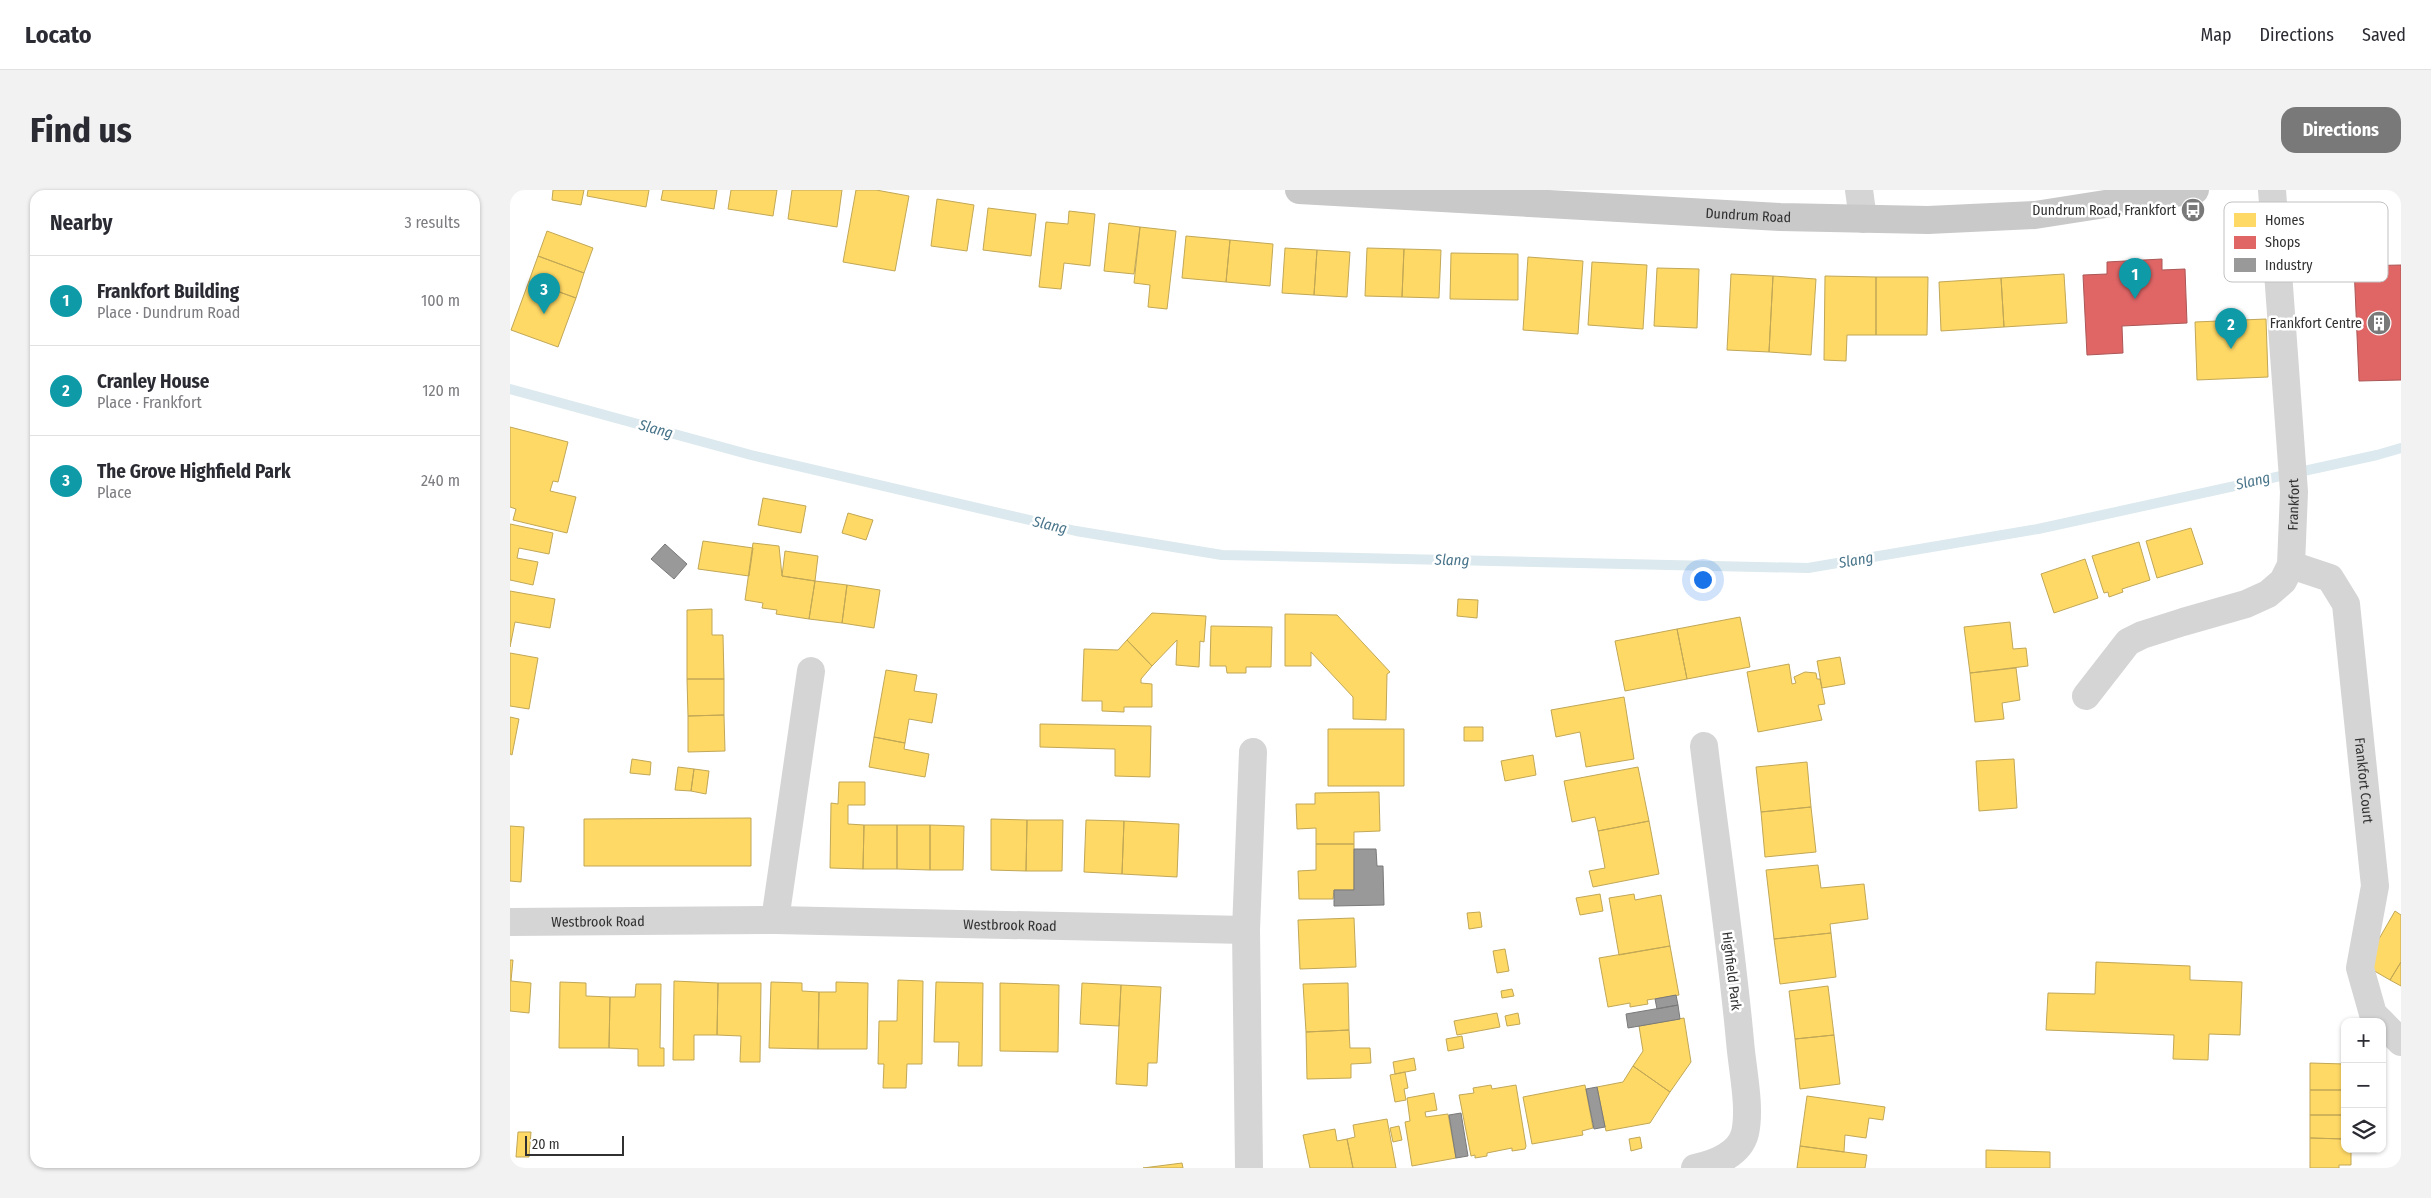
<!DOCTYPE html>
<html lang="en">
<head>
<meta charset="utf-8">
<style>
	:root { --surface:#fff; --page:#f2f2f3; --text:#2b2b33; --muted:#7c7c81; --line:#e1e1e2; --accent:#797979 }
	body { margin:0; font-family:"Fira Sans Condensed",sans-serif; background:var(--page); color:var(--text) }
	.controls { position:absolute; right:15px; bottom:15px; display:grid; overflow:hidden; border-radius:10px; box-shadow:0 1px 4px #0004 }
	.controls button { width:45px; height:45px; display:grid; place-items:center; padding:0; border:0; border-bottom:1px solid var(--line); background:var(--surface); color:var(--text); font:25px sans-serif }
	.scale { position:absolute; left:15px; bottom:12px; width:99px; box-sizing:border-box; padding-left:5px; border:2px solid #313131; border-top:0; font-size:14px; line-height:18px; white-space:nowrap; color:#313131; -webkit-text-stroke:4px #fff; paint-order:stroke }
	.you { position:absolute; left:1192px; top:389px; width:18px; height:18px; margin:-12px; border:4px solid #fff; border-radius:50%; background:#1a73e8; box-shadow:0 0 0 8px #1a73e833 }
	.badge { display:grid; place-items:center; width:32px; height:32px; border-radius:50%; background:var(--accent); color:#fff; font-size:16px; font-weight:700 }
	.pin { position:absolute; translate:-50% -41px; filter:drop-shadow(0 1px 2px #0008) }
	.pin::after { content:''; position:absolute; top:26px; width:18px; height:15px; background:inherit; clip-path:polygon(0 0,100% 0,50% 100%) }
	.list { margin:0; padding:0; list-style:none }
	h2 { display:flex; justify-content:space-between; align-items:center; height:65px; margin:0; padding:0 20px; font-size:21px }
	h2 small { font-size:16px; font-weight:400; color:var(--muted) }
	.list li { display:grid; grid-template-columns:32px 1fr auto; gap:15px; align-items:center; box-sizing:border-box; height:90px; padding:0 20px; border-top:1px solid var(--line) }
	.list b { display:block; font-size:19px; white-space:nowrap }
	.list p { margin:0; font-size:16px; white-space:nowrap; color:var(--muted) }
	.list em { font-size:16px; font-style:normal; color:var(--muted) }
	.icon { flex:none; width:28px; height:28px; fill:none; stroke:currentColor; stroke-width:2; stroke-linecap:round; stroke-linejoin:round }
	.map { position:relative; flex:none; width:1891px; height:978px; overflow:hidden; border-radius:15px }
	header { display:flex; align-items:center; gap:30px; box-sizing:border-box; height:70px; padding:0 25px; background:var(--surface); border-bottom:1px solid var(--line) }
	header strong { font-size:24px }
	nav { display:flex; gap:28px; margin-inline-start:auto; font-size:18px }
	.intro { display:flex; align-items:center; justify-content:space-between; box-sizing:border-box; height:120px; padding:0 30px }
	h1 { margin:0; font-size:35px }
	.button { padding:12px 22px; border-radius:15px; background:var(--accent); color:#fff; font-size:18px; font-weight:700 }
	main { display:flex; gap:30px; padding:0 30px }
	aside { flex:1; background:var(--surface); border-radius:15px; box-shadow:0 1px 4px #0004 }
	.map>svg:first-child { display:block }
</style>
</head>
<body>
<header>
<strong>Locato</strong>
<nav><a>Map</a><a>Directions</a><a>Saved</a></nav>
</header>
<div class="intro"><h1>Find us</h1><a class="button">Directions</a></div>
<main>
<aside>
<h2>Nearby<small>3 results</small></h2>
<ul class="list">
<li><span class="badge" style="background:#0f9aa8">1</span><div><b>Frankfort Building</b><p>Place · Dundrum Road</p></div><em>100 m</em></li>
<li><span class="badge" style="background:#0f9aa8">2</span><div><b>Cranley House</b><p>Place · Frankfort</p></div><em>120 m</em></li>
<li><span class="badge" style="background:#0f9aa8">3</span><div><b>The Grove Highfield Park</b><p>Place</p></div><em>240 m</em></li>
</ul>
</aside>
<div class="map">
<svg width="1891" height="978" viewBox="0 0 1891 978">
	<rect width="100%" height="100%" fill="#fff"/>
	<path fill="#ffd966" stroke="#c1a756" d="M43 0H74L71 15 42 10Z
		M78 0H139L136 17 77 6Z
		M153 0H207L204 19 151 10Z
		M221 0H267L263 26 218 19Z
		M282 0H332L327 37 278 29Z
		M346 0H366L399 6 385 81 333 72Z
		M427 9 464 15 457 61 421 56Z
		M478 18 526 24 521 66 473 60Z
		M559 21 585 24 580 76 554 73 551 99 529 97 536 32 558 34Z
		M599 33 630 37 624 84 594 81Z
		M630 37 666 41 657 119 638 117 640 95 624 93Z
		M37 41 83 58 74 83 28 66Z
		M676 46 720 50 716 92 672 88Z
		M720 50 763 54 760 96 716 92Z
		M775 58 807 60 804 105 772 103Z
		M857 58 894 59 892 107 855 106Z
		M894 59 931 60 929 108 892 107Z
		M807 60 840 62 837 107 804 105Z
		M941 63 1008 64V110L940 109Z
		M28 66 74 83 66 108 19 91Z
		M1018 67 1073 71 1068 144 1013 140Z
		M1082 72 1137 75 1133 139 1078 135Z
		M1147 78 1189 79 1187 138 1144 136Z
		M1221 84 1263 86 1259 162 1217 160Z
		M1554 84 1557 133 1494 137 1491 88Z
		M1263 86 1306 89 1301 165 1259 162Z
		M1315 86 1366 87V145H1337L1336 171 1314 170Z
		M1366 87H1418L1417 145H1366Z
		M1491 88 1494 137 1431 141 1429 92Z
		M19 91 66 108 48 157 1 140Z
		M1756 129 1758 187 1687 190 1685 132Z
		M0 237 58 252 48 292 43 291 40 301 66 307 57 343 3 330 6 319 0 317Z
		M253 308 296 316 291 343 248 335Z
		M338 323 363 330 356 350 332 343Z
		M0 334 43 343 39 364 9 358 7 368 28 372 23 395 0 390Z
		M1681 338 1693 374 1647 388 1636 351Z
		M193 351 243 358 239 386 188 379Z
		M1629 352 1640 390 1612 399 1613 402 1599 407 1598 402 1594 403 1582 366Z
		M243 353 269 356 272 386 305 391 299 429 266 424 267 420 252 418 253 413 235 410Z
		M275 361 308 366 305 391 272 386Z
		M1575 369 1588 408 1544 423 1531 384Z
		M305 391 337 395 332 433 299 429Z
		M337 395 370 400 364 438 332 433Z
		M0 401 45 409 40 438 5 432 0 457Z
		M948 409 968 410 967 428 947 426Z
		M202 419V445H213L214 489H177V420Z
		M642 423 696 426 694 452 690 451 689 477 666 475 667 450 642 476 617 450Z
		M775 424 827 425 880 482 877 484 876 530 843 529V507L801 462V476H775Z
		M1230 427 1240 477 1177 489 1167 439Z
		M1500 432 1503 459 1516 458 1518 476 1460 483 1454 437Z
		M701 436 762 437 761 477H736V483H717L716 476H700Z
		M1167 439 1177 489 1115 501 1105 451Z
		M617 450 642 476 631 489V493L642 494V517H614V522L592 521V511H572L574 459 608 460Z
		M0 463 28 468 19 519 0 516Z
		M1330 467 1335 494 1312 498 1307 471Z
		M1279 474 1282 494 1286 493 1284 487 1295 482 1306 483 1307 489H1310L1315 514 1308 515 1312 530 1248 542 1237 482Z
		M1506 478 1510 510 1492 513 1494 529 1465 532 1460 483Z
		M376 480 407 485 404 501 427 504 422 533 399 529 395 553 364 547Z
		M177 489H214V525L178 526Z
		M1114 507 1124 569 1076 577 1070 542 1046 547 1041 520Z
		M214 525 215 561 178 562V526Z
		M0 527 9 529 2 565 0 564Z
		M530 534 641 536 640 587 605 586V559L530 557Z
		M954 537H973V551H954Z
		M818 539H894V596H818Z
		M364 547 395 553 394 559 419 564 415 587 359 577Z
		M1023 565 1026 585 995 591 991 571Z
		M122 569 141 572 140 585 120 583Z
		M1504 569 1507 618 1469 621 1466 571Z
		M1297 572 1301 617 1251 622 1246 577Z
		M168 577 184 579 181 601 165 600Z
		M1128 577 1139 631 1088 641 1085 627 1062 632 1054 591Z
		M184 579 199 581 196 604 181 601Z
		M329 592H355V615H338V634L354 635 353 679 320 678 321 613 328 614Z
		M869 602 870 641 844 642V654H806V638L787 639 786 614H805V603Z
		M1301 617 1306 662 1255 667 1251 622Z
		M241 628V676H74V629Z
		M481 629 517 630 516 681 481 680Z
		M517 630H553L552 681H516Z
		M576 630 614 631 612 684 574 682Z
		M614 631 669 634 667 687 612 684Z
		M1139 631 1149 684 1083 697 1079 681 1095 678 1088 641Z
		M354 635H387V679H353Z
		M387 635H420V680L387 679Z
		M420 635 454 636 453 680H420Z
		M0 636 14 637 11 692 0 691Z
		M806 654H844V700H824L823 709H789L788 681 806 680Z
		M1308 675 1311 698 1354 694 1358 729 1320 734 1321 743 1264 749 1256 680Z
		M1090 704 1093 721 1070 725 1066 708Z
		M1124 704 1125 710 1151 705 1160 756 1109 765 1099 708Z
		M1885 721 1891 725V772L1880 790 1854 775Z
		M970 722 972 737 959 739 957 723Z
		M844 728 846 777 790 779 788 730Z
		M1321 743 1326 787 1270 794 1264 749Z
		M1160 756 1169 805 1137 810 1138 814 1120 817V813L1098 817 1089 768Z
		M995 759 999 781 987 783 983 761Z
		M0 770H3L1 791 21 793 19 823 0 821Z
		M1586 772 1680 776V790L1732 792 1730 845 1699 844 1698 870 1663 869 1664 845 1536 840 1538 803 1585 804Z
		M1891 772V796L1880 790Z
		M388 790 413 791 412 874H397L396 898H373L374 874H368L369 831H387Z
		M164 791 208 793 207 845H184V870H163Z
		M50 792 76 793V806L100 807 99 858H49Z
		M261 792 292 793V801L309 802 308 859 259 858Z
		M326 792 358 793 357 859H308L309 802H326Z
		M426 792 473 793 472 876H448L449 852H424Z
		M208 793H251L250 872H230L231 846 207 845Z
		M490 793 549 795 548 862 490 861Z
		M572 793 611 795 609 836 570 834Z
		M838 793 839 840 796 842 793 794Z
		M126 794H151L150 858H154V876H128V859L99 858 100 807H125Z
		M611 795 651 797 647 873H638L637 896 606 894Z
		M1318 796 1324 845 1285 849 1279 801Z
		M1002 799 1004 806 992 808 991 801Z
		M987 823 990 837 947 845 944 831Z
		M1008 823 1010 834 997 836 995 826Z
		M1174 828 1181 872 1160 902 1123 876 1133 861 1129 836Z
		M839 840 840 858H860L861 873 841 874V888L797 889 796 842Z
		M1324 845 1330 894 1290 899 1285 849Z
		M952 846 954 858 938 861 936 849Z
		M904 868 906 880 885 884 883 872Z
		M1800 873 1835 874V900H1800Z
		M1123 876 1160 902 1140 933 1096 941 1087 897 1113 892Z
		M895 882 898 898 894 899 896 910 885 912 880 885Z
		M981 895 982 899 1006 895 1016 956 1015 959 1002 961V958L977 963V966L965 968V965L961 966 949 905 964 903 963 898Z
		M1075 895 1083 938 1072 941 1073 945 1022 954 1013 907Z
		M1800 900H1835V925H1800Z
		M924 903 927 920 915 922 916 927 938 924 946 968 902 976 895 932 900 931 897 908Z
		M1297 906 1375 917 1373 930 1359 928 1356 948 1335 945 1334 962 1290 956Z
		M1800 925H1835V949L1800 948Z
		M877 929 886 978H843L837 949 845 947 843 935Z
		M889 936 892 950 883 952 880 938Z
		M825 939 827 951 837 949 843 978H800L793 945Z
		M8 942H21L19 967H6Z
		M1130 947 1132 958 1121 961 1119 949Z
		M1800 948 1835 949V959H1841V975H1829V978H1800Z
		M1290 956 1357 965 1355 978H1287Z
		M1476 960 1540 962V978H1476Z
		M672 973 673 978H633Z"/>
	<path fill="#e06666" stroke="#ac5656" d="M1652 69V80L1675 79 1677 133 1612 136 1613 163 1577 165 1573 85 1597 84V72Z
		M1891 75V190L1849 191 1844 76Z"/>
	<path fill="#999" stroke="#7a7a7a" d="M155 354 177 374 164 389 141 369Z
		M844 659H866L867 676H873L874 715 824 716V700H844Z
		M1166 805 1168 815 1147 819 1145 809Z
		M1168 815 1170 829 1118 838 1116 824Z
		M1087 897 1095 937 1084 939 1076 899Z
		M951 923 958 966 946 968 939 925Z"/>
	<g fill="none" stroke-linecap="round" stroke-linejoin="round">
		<path stroke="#dce9ee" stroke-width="10" d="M0 199 241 265 566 341 712 365 1298 378 1528 339 1867 265 1891 258"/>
		<g stroke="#d5d5d5" stroke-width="28">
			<path d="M1349 0 1353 29"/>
			<path id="s1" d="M1781 375 1820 388 1836 414 1865 696 1850 778 1863 824 1871 832"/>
			<path id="s2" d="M1576 506 1618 452 1632 445 1673 432 1736 414 1758 404 1773 391 1781 375 1784 302 1762 0"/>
			<path d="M265 730 301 481"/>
			<path id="s3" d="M0 732 265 730 736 740"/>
			<path d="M1872 833 1891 852"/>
			<path d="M739 978 736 740 743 562"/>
			<path d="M1185 978C1205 974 1230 964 1235 943 1241 917 1232 878 1230 851 1221 753 1206 655 1194 556"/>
		</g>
		<path stroke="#c9c9c9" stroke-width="28" id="s4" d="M789 0 1270 27 1418 30 1525 25 1685 0"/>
	</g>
	<defs>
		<g id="bus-disc" transform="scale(1.25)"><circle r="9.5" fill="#797979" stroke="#fff"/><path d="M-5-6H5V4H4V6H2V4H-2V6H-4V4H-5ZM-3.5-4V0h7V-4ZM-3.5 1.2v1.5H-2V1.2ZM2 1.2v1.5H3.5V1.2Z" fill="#fff"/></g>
		<g id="building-disc" transform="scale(1.25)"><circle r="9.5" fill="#797979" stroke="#fff"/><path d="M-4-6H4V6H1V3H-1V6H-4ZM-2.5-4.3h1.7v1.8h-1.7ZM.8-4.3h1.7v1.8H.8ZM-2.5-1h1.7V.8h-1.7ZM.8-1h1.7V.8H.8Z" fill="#fff"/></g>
	</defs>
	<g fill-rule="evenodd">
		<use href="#bus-disc" x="1683" y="20"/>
		<use href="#building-disc" x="1869" y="133"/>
	</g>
	<g text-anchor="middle" stroke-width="5" stroke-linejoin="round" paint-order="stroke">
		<g font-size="14" fill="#313131" stroke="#fff" text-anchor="end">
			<text x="1666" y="25">Dundrum Road, Frankfort</text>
			<text x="1852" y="138">Frankfort Centre</text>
		</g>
		<g font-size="14" fill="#313131" stroke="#fff">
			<text dy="5" stroke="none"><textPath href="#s4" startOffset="450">Dundrum Road</textPath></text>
			<text dy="5" stroke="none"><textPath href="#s2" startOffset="315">Frankfort</textPath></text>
			<text dy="5" stroke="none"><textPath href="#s1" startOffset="249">Frankfort Court</textPath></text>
			<text dy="5" stroke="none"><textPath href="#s3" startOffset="88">Westbrook Road</textPath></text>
			<text dy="5" stroke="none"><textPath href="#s3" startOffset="500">Westbrook Road</textPath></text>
			<text transform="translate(1222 781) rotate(83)" y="5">Highfield Park</text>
		</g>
		<g font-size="15" font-style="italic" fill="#48748a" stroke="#fff">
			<text transform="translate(146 239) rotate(15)" y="5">Slang</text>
			<text transform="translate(1743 291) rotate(-13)" y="5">Slang</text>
			<text transform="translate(540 335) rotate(13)" y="5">Slang</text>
			<text transform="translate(942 370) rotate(1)" y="5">Slang</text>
			<text transform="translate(1346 370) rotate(-10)" y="5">Slang</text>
		</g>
	</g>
	<rect x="1714" y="12" width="164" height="80" rx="8" fill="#fff" stroke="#c1c1c1" stroke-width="1"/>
	<rect x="1724" y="23" width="22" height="14" fill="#ffd966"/>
	<rect x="1724" y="46" width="22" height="13" fill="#e06666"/>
	<rect x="1724" y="68" width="22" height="14" fill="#999"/>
	<g font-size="14" fill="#313131">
		<text x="1755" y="35">Homes</text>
		<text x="1755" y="57">Shops</text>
		<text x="1755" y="80">Industry</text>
	</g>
</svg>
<div class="controls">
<button>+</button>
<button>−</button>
<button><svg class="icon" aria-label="layers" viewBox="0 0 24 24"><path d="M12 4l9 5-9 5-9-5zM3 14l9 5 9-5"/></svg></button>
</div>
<div class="scale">20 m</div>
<div class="you"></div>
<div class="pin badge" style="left:1625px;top:109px;background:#0f9aa8">1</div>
<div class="pin badge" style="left:1721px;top:159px;background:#0f9aa8">2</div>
<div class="pin badge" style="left:34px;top:124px;background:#0f9aa8">3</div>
</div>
</main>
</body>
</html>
